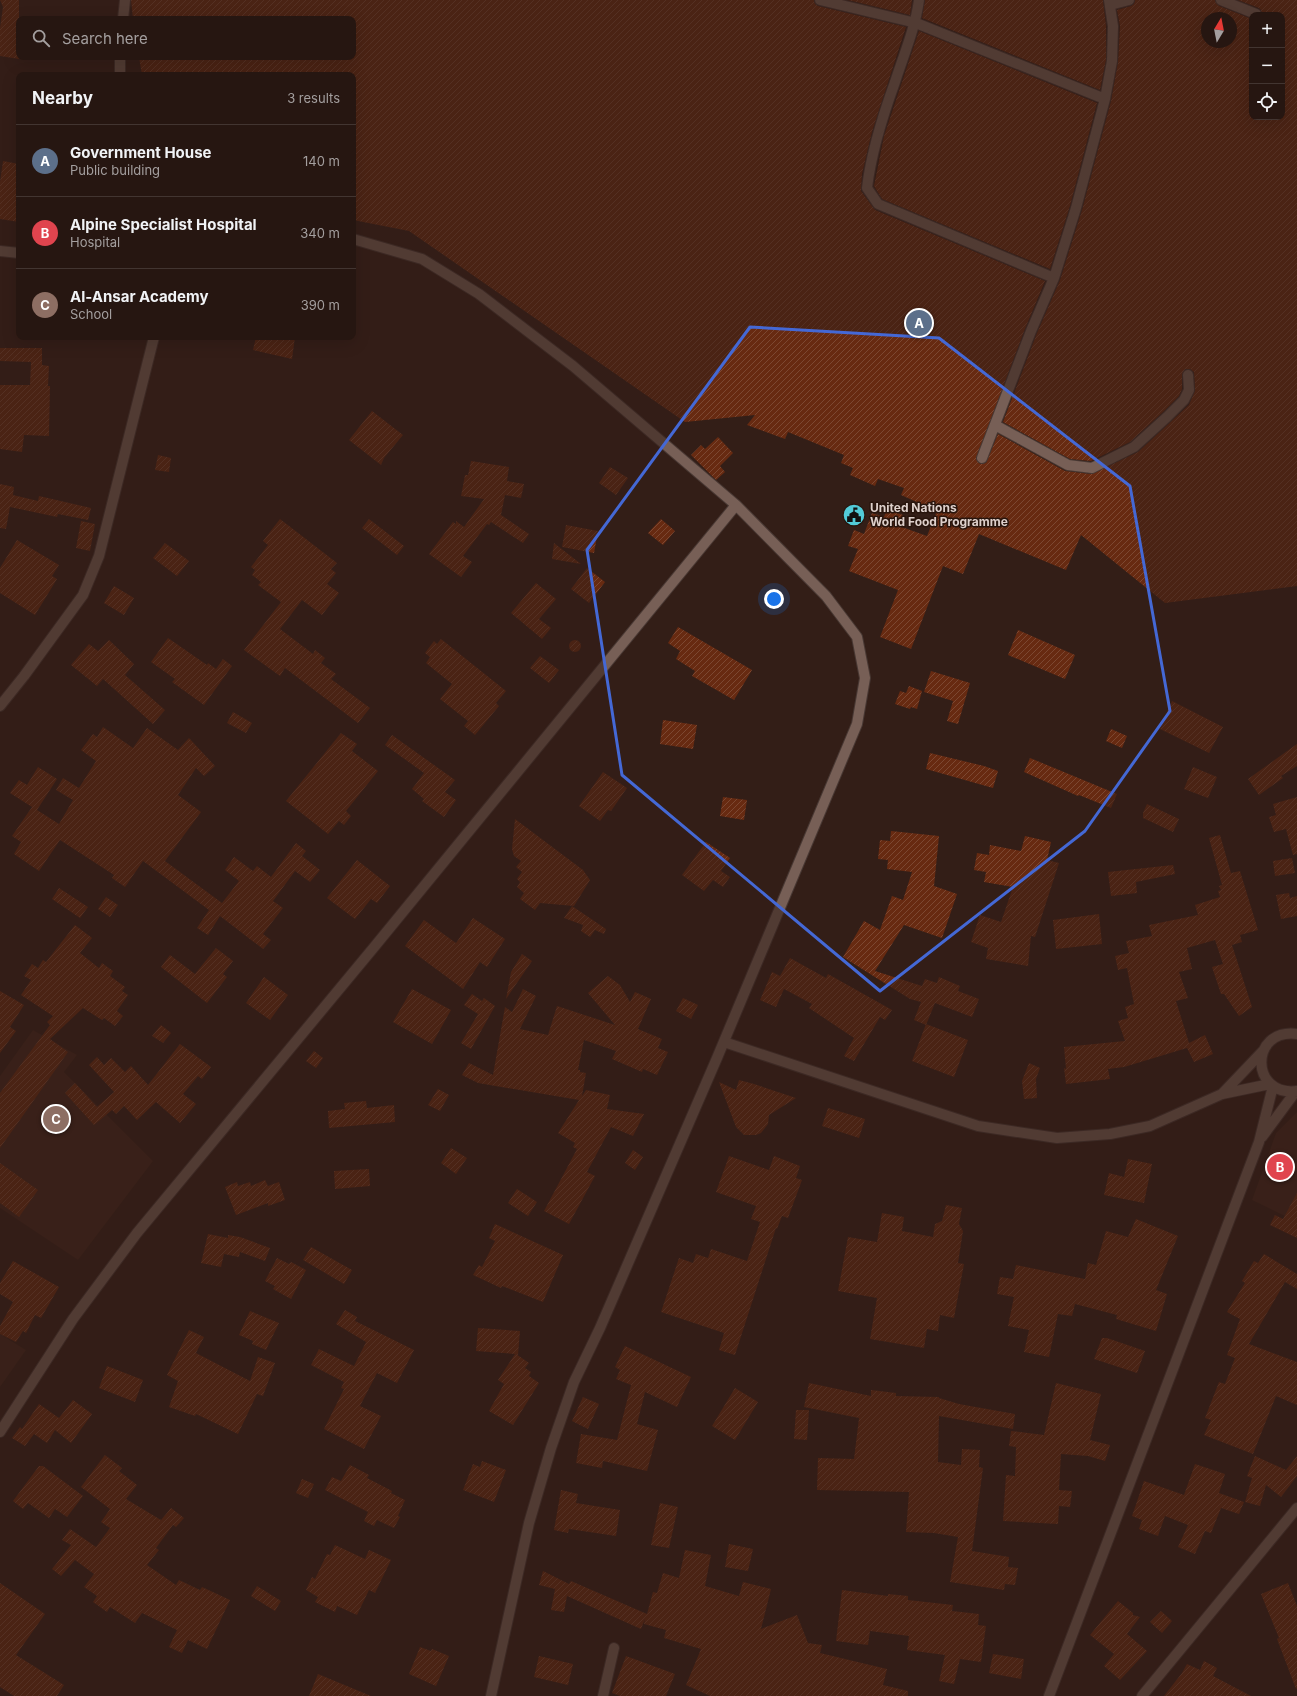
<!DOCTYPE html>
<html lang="en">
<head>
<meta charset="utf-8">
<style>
	:root { --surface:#261611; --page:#32231f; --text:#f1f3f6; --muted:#a49f9f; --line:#423531; --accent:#ea580c }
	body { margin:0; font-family:Inter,sans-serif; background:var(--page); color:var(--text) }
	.controls { position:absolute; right:12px; top:12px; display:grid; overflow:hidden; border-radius:8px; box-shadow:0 4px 16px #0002 }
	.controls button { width:36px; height:36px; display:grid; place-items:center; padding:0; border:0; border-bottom:1px solid var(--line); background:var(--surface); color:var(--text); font:20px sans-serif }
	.compass { position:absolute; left:1201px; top:12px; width:36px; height:36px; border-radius:50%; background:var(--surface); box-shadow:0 4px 16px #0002; rotate:10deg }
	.you { position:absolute; left:774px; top:599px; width:14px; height:14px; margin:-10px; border:3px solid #fff; border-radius:50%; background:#1a73e8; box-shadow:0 0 0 6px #1a73e833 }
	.badge { display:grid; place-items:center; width:26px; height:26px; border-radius:50%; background:var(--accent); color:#fff; font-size:13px; font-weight:700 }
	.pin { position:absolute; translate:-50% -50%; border:2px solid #fff; box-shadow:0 1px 4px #0006 }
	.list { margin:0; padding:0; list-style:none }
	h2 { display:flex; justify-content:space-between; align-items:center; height:52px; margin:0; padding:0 16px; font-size:17px }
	h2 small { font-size:13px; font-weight:400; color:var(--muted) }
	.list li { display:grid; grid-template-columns:26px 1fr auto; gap:12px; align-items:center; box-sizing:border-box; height:72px; padding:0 16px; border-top:1px solid var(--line) }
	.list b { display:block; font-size:15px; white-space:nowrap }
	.list p { margin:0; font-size:13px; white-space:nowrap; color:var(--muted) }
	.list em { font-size:13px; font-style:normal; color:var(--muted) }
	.icon { flex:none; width:22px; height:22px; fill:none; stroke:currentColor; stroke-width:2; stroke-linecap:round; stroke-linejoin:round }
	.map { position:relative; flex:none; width:1297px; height:1696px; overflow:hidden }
	.search { position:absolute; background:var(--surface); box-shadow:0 4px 16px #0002; left:16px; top:16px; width:340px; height:44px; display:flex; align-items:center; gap:10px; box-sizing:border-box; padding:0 14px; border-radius:8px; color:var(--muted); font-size:15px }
	.panel { position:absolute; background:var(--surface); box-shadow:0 4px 16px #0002; left:16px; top:72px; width:340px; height:268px; border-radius:8px }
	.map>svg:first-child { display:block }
</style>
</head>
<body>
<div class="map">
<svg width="1297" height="1696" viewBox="0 0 1297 1696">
	<defs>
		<pattern id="building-hatch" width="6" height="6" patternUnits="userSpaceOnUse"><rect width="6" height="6" fill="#672a11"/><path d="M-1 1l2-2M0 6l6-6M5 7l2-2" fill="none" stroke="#7c4832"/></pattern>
	</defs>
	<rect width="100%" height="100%" fill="#331e17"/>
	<path fill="#40251b" d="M33 1030 77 1055 64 1072 153 1161 78 1260 0 1208V1076Z
		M1297 1112V1222L1252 1200 1276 1133Z
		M0 1334 26 1350 0 1387Z"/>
	<path fill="url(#building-hatch)" fill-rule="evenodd" d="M0 0H19V59L0 56V28L3 7Z
		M131 0H814L815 4 818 6 906 27 872 132 862 174 861 191 875 210 1045 281 1025 329 976 459 980 464 986 463 998 434 1065 471 1091 474 1138 452 1189 405 1195 390 1194 372 1190 369H1185L1182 375V389L1179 396 1163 412 1130 442 1091 461 1070 459 1003 422 1037 333 1060 280 1082 210 1111 101 1118 62 1120 26 1117 10 1131 6 1134 4 1135 0H1215L1219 6 1252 19V117H1282V15H1262L1261 10 1259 8 1238 0H1297V586L1165 603 1081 535 1066 570 979 534 963 574 943 566 911 649 880 637 898 590 849 571 858 549 848 546 854 530 864 534 872 513 884 517 887 509 903 515 899 526 927 536 937 511 901 495 904 488 878 479 875 486 850 475 853 468 841 463 844 455 788 432 785 439 747 425 755 415 685 422 409 231 353 220V75H142L139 57H353V19H133ZM1207 18H1231V42H1207Z
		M848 0H912L910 15Z
		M925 0H1103L1106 26V60L1100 90 922 18Z
		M919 31 1097 103 1070 206 1050 269 882 199 874 186 884 136Z
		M3 161 19 164V222L0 219V182Z
		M256 337H295L292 359 253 350Z
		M0 348H42V365L49 366 48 386H50L49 436 24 435 22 452 0 449V385H30L31 362 0 361Z
		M372 411 403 435 384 458 381 465 349 440Z
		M718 437 733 453 720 466 725 472 716 480 691 455 701 445 705 449Z
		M158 455 171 458 169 472 155 470Z
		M471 461 509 467 507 481 524 484 521 498 505 495 501 515 529 534 523 543 491 522 489 525 487 524 463 556 472 562 461 577 429 554 453 522 456 524V521L464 527 484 499 461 496 465 475H468Z
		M610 467 628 478 616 495 599 483Z
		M0 484 14 487 13 495 38 501 39 496 91 508 88 520 58 514 57 517 10 507 6 529 0 528Z
		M280 519 337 563 331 569 336 573 327 584 339 593 322 615 302 600 280 629 313 654 315 650 325 658 321 663 336 674 331 679 370 708 358 723 285 668 280 676 244 650 281 602 258 585 261 582 252 575 255 570 251 567 268 545 263 541Z
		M369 519 404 546 397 555 362 528Z
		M661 519 675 531 663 545 648 533Z
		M81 521 95 524 90 551 76 548Z
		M566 525 598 531 594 553 562 547Z
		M17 540 59 565 52 576 57 579 35 615 0 593V568Z
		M165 543 189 561 177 576 153 558Z
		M554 543 581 564 552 559Z
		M587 568 605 582 589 603 571 589Z
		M536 583 556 599 539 619 551 628 542 639 511 613Z
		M114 586 134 598 124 615 104 603Z
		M678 627 752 670 734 700 692 676 695 671 676 659 680 651 668 643Z
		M1018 630 1075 655 1065 679 1008 655Z
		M168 638 207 665 208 663 216 669 223 659 232 666 204 705 172 682 175 679 151 662Z
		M441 639 506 691 496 703 499 706 475 735 464 726 468 721 440 699 452 684 426 663 430 657 425 653 434 641 437 644Z
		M569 646a6 6 0 1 1 12 0a6 6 0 1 1-12 0Z
		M109 640 134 664 125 675 165 710 153 724 103 679 97 686 71 665 89 644 98 651Z
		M540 656 559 670 549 683 530 668Z
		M931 671 970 683 958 724 947 721 953 701 924 692Z
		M909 686 922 691 917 709 911 707 910 709 895 704 900 691 906 693Z
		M1172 701 1223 727 1209 753 1160 729Z
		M233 712 252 723 246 733 227 723Z
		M663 720 697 725 693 749 660 744Z
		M103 727 133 748 147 728 178 750 189 738 215 766 204 776 196 768 178 795 201 812 165 861 222 903 239 881 225 870 234 857 253 871 257 866 271 877 296 843 306 851 302 856 320 870 310 882 295 871 273 901 283 908 263 934 271 940 263 949 220 916 208 935 197 928 209 910 143 861 125 887 112 878 114 875 60 840 39 871 14 854 21 842 12 836 32 807 10 793 19 780 27 785 38 767 57 779 37 810 59 824 73 800 56 790 63 778 79 788 96 761 81 750 93 734 97 737Z
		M1111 729 1127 736 1122 748 1106 741Z
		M341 733 357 744 352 751 378 771 346 811 351 816 344 825 339 821 328 834 286 801Z
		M392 735 455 780 445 792 456 800 444 817 422 801 424 799 412 789 424 773 385 745Z
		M1297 744V766L1281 776 1283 778 1259 795 1248 779Z
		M930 753 984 766 998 771 993 788 926 769Z
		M1030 758 1117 794 1111 808 1079 795 1078 796 1024 772Z
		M1193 767 1217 777 1208 798 1184 789Z
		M603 772 627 788 611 811 608 810 600 821 579 806Z
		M723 797 747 800 744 820 720 816Z
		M1297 797V854L1293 855 1286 829 1274 832 1269 817 1276 815 1273 804Z
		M1147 804 1179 819 1173 832 1143 818V813Z
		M515 819 583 870 590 880 574 906 540 903 535 910 520 899 524 893 517 887 520 882 517 879 522 872 516 867 521 861 514 856 512 849Z
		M891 831 939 836 934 886 957 894 942 938 904 925 875 971 922 986 925 979 937 983 939 977 960 986 958 991 979 999 972 1017 935 1003 926 1025 914 1020 921 1002 910 999 843 957 864 921 880 930 892 896 903 900 912 872 887 869 888 860 878 859 880 840 890 841Z
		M1220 835 1231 873 1240 871 1258 930 1240 935 1242 942 1232 945 1252 1007 1239 1016 1224 994H1221L1212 967 1223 964 1215 940 1187 948 1192 969 1179 972 1188 998 1176 1001 1189 1043 1205 1035 1213 1054 1194 1062 1187 1048 1124 1067 1108 1069 1110 1079 1066 1084 1064 1068 1066 1069 1064 1047 1125 1041 1118 1021 1128 1018 1125 1007 1134 1004 1127 968 1118 970 1115 956 1129 953 1126 941 1152 936 1149 925 1198 915 1195 905 1220 897 1218 891 1221 890 1219 886 1222 885 1209 838Z
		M1025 836 1051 842 1047 860 1059 863 1035 937 1031 936 1028 966 986 959 988 948 971 942 980 915 1001 922 1013 887 984 882 986 872 974 870 977 853 989 855 990 845 1021 851Z
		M706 842 730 858 721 871 730 877 723 887 713 880 704 891 682 875Z
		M1292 858 1295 873 1275 876 1273 861Z
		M357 860 390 886 377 903 371 899 355 919 327 898Z
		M1173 865 1175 874 1136 882 1137 893 1111 896 1108 872Z
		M59 888 88 907 80 918 52 899Z
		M1289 893 1290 898 1297 896V916L1281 919 1276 895Z
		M106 897 118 905 110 917 98 909Z
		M572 906 606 929 604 934 595 930 590 937 581 931 583 925 564 918Z
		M1099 914 1102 944 1056 949 1053 920Z
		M473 918 505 939 487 967 480 962 463 989 405 946 424 920 456 943Z
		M75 925 92 938 80 953 99 968 102 963 113 971 110 976 125 987 122 991 128 995 117 1011 123 1016 115 1026 104 1018 102 1020 83 1008 50 1039 68 1052 0 1148V1093L50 1025 47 1022 53 1016 21 995 31 980 24 976 32 964 38 968 43 960 46 962Z
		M216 948 233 961 223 974 227 977 207 1003 161 967 170 955 195 974Z
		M522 954 532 961 506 999 511 972Z
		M790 958 826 978 828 974 892 1010 885 1020 880 1017 854 1061 844 1056 854 1038 809 1008 812 1004 784 989 776 1007 760 1000 772 972 780 976Z
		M608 976 620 985 630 1002 635 992 651 999 638 1029 662 1039 658 1048 668 1052 657 1075 643 1069 642 1072 612 1059 616 1051 584 1040 578 1070H580V1072L586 1073 582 1096 586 1090 610 1095 607 1109 644 1114 633 1136 611 1127 587 1172 595 1176 569 1224 544 1211 577 1149 573 1147 575 1143 558 1133 579 1100 478 1083 462 1075 469 1063 493 1075 505 1007 512 1012 523 989 536 996 520 1029 548 1035 557 1006 615 1025 588 993Z
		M264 977 288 995 270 1020 246 1003Z
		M412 989 451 1010 432 1044 393 1022Z
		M0 991 24 1005 10 1027 16 1031 0 1053Z
		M472 994 482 1001 484 998 495 1006 471 1049 461 1043 478 1014 464 1005Z
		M683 998 698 1005 691 1019 676 1011Z
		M926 1024 968 1040 954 1077 912 1061Z
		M161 1025 171 1033 163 1043 152 1036Z
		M180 1044 211 1067 202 1079 198 1076 183 1094 196 1104 180 1123 156 1102 137 1120 124 1106 116 1114 112 1110 94 1125 65 1093 75 1083 97 1107 114 1092 89 1065 97 1057 104 1065 111 1058 125 1072 131 1066 148 1085Z
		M314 1051 323 1058 316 1068 306 1061Z
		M1029 1063 1040 1068 1036 1079 1037 1098 1024 1099 1022 1081Z
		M739 1080 754 1084 796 1098 769 1115 768 1124 761 1133 756 1135H744L736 1127 719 1082 736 1090Z
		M438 1089 449 1095 440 1111 428 1105Z
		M366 1101 367 1108 394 1105 395 1122 329 1128 328 1111 345 1109 344 1103Z
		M828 1108 865 1119 859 1138 822 1126Z
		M451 1148 467 1158 456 1174 441 1163Z
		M633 1150 643 1157 635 1170 625 1163Z
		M729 1156 769 1170 774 1156 800 1166 796 1178 802 1180 788 1218 782 1216 777 1229 776 1228 735 1355 719 1350 724 1333 661 1312 679 1258 693 1263 696 1254 708 1258 711 1249 747 1261 760 1222 751 1219 756 1206 716 1192Z
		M1128 1159 1152 1164 1144 1203 1104 1195 1109 1173 1124 1177Z
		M0 1163 38 1190 19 1217 0 1203Z
		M369 1169 370 1186 335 1189 334 1171Z
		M265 1180 268 1186 279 1182 285 1200 268 1206V1203L236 1215 225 1187 237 1182 238 1186 250 1182 251 1186Z
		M517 1189 537 1202 528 1216 508 1203Z
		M1297 1193V1238L1270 1225 1275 1215 1283 1219Z
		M946 1205 962 1208 959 1224 963 1231 958 1263 964 1264 954 1318 940 1315 938 1331 927 1329 924 1348 870 1339 877 1298 838 1291 848 1237 877 1242 882 1213 904 1217 902 1231 933 1237 935 1224 942 1221Z
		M1136 1219 1178 1236 1156 1290 1167 1294 1156 1331 1116 1319 1117 1315 1075 1304 1072 1316 1058 1314 1049 1357 1024 1352 1029 1330 1008 1326 1014 1297 997 1294 1000 1277 1013 1279 1016 1265 1085 1279 1088 1263 1096 1265 1106 1231 1128 1237Z
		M495 1224 563 1255 543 1302 502 1286 501 1288 473 1275 479 1265 482 1267 495 1241 489 1238Z
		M208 1234 228 1238V1235L240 1237 270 1248 265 1261 240 1252 239 1257 224 1254 221 1267 201 1263Z
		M311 1247 352 1270 344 1284 303 1260Z
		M1264 1254 1297 1274V1289L1285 1282 1249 1344 1297 1362V1405L1276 1396 1253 1454 1204 1435 1211 1420 1205 1418 1219 1382 1225 1384 1235 1358 1227 1355 1240 1319 1227 1312 1245 1283 1242 1281 1254 1261 1258 1263Z
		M277 1258 289 1264 291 1262 306 1270 291 1299 273 1289 275 1286 265 1281Z
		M13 1261 59 1287 41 1318 35 1315 26 1333 23 1331 16 1342 0 1334V1326L13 1302 0 1294V1283Z
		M345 1310 357 1317 355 1321 414 1350 397 1383 377 1373 360 1406 381 1416 364 1449 324 1429 344 1389 341 1388 344 1382 311 1365 319 1349 354 1366 366 1342 336 1324Z
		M250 1311 279 1323 266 1350 252 1344 253 1341 239 1335Z
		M478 1328 520 1331 518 1355 516 1354 529 1363 525 1368 531 1372 529 1376 539 1383 513 1425 489 1411 504 1384 498 1380 515 1354 476 1351Z
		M189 1330 204 1337 196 1353 250 1381 258 1357 275 1363 263 1396 257 1394 238 1434 196 1414 195 1416 169 1407 178 1381 167 1375Z
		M1102 1338H1107L1145 1351 1137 1373 1094 1359Z
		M625 1346 691 1377 677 1407 645 1392 637 1424 658 1430 647 1471 603 1461 602 1468 576 1463 581 1434 617 1440 631 1385 616 1379 620 1370 615 1367Z
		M107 1366 143 1380 135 1402 99 1388Z
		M809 1383 871 1396V1390L896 1393V1396L939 1397V1398L959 1404 1015 1414 1013 1429 939 1416 938 1462 961 1465 962 1449 980 1450 979 1467 983 1468 972 1551 1009 1557 1008 1567 1018 1568 1015 1585 1005 1584 1004 1590 950 1582 958 1537 934 1533 906 1532 909 1492 817 1490 818 1458 854 1459 859 1418 804 1407Z
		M1056 1383 1101 1394 1090 1440 1110 1445 1105 1461 1088 1456 1061 1454 1059 1490 1072 1491 1070 1507 1059 1506 1058 1524 1003 1521 1006 1475 1015 1476 1016 1447 1009 1446 1011 1431 1044 1435Z
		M735 1388 758 1402 735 1440 712 1426Z
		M583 1397 599 1404 588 1429 572 1421Z
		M73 1400 92 1414 71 1443 55 1430 47 1443 34 1434 25 1446 12 1438 20 1427 22 1429 39 1404 59 1418Z
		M796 1410H809L807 1440 794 1439Z
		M105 1455 122 1468 119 1471 137 1485 126 1499 161 1520 171 1508 184 1518 176 1527 173 1525 156 1548 159 1550 147 1565 176 1585 179 1580 200 1590 202 1587 230 1600 207 1649 188 1640 182 1653 169 1647 177 1630 142 1613 135 1623 110 1607 107 1612 93 1602 97 1596 84 1587 94 1574 75 1560 61 1576 52 1569 71 1545 62 1540 70 1529 96 1547 110 1528 101 1522 110 1509 81 1487Z
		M1255 1456 1286 1470 1297 1456V1476L1281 1497 1266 1485 1260 1506 1245 1502 1252 1478 1247 1476Z
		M482 1461 506 1470 494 1502 463 1490 473 1464 480 1467Z
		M1195 1464 1225 1474 1219 1493 1244 1502 1239 1514 1221 1508 1211 1533 1205 1531 1195 1554 1178 1547 1188 1525 1165 1516 1158 1536 1139 1529 1142 1520 1132 1516 1144 1481 1184 1495Z
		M350 1465 369 1475 367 1478 392 1491 391 1493 405 1500 398 1516 400 1517 394 1528 377 1520 374 1526 364 1521 368 1512 325 1490 332 1477 341 1481Z
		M39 1466H43L83 1496 67 1517 55 1509 49 1518 28 1503 23 1509 13 1501Z
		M302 1479 314 1484 308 1498 296 1493Z
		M561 1490 578 1494 576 1503 620 1510 616 1536 569 1529 568 1533 554 1530Z
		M660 1503 678 1507 669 1548 651 1545Z
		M729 1544 753 1549 748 1571 725 1567Z
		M335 1545 365 1559 369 1550 391 1560 375 1593 369 1590 357 1615 337 1606 335 1612 315 1602 318 1597 306 1590 312 1577 315 1579 327 1554 330 1555Z
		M685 1550 711 1555 705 1586 739 1596 743 1582 771 1589 761 1629 797 1615 808 1643 822 1645 820 1653 887 1669 883 1685 908 1691V1696H710L686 1685 701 1649 664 1638 666 1630 644 1624 645 1619 641 1629 567 1596 564 1612 551 1610 555 1589 539 1585 543 1571 569 1584 571 1581 647 1614 653 1592 657 1593 663 1573 679 1578Z
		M0 1583 45 1614 16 1655 64 1685 57 1696H14L0 1687Z
		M1288 1583 1297 1606V1688L1296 1689 1277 1639 1279 1638 1261 1594Z
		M257 1586 281 1601 275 1611 251 1596Z
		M842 1590 888 1596V1594L908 1596V1600L953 1605 952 1611 979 1614 978 1625 986 1626 981 1662 960 1659 954 1684 939 1681 945 1655 907 1650 909 1636 870 1631 868 1645 836 1641Z
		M1118 1601 1133 1613V1615L1140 1617 1127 1634 1147 1651 1120 1680 1104 1666 1114 1654 1090 1635Z
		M1161 1611 1172 1621 1162 1633 1150 1622Z
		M420 1647 431 1651 432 1649 449 1656 436 1686 409 1674Z
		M993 1654 1024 1659 1021 1679 989 1673Z
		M539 1656 573 1664 568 1685 534 1677Z
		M626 1656 675 1674 666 1696H620L612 1693Z
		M1204 1661 1217 1668 1213 1676 1251 1696H1164L1182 1673 1187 1664 1200 1670Z
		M318 1674 371 1696H309Z"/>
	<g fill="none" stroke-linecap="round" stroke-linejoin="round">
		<g stroke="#483833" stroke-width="12">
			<path id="minor" d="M820 0 916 23 1105 99
				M919 0C915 29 904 54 895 82 883 115 871 153 867 188L878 204 1054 278
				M1221 0 1256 14
				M1110 5 1129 0
				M123 19 125 0
				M120 75V57
				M353 239 422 259 479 294 573 366 736 505 826 596 857 637 865 678 857 724 717 1058 600 1328 574 1382 551 1448 529 1523 491 1696
				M0 251 19 253
				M995 425 1068 465 1092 468 1134 447 1167 417 1184 400 1189 390 1188 375
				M982 458 1031 331 1054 278 1076 208 1105 99 1112 61 1113 26 1109 0
				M0 706 24 676 83 595 99 556 154 337
				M1297 1034C1249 1028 1250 1097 1297 1091
				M724 1042 978 1126 1057 1138 1110 1134 1150 1126 1222 1094 1270 1084
				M1222 1094 1263 1051
				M1262 1137 1296 1091
				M0 1432 73 1319 137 1233 375 946 736 505
				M603 1696 614 1648
				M1049 1696 1259 1142 1273 1086
				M1142 1696 1297 1508"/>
		</g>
		<use href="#minor" stroke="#775f56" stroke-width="10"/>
	</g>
	<path d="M0 0H1297V1696H0ZM750 327 939 338 1130 486 1170 711 1085 831 880 991 622 775 587 550Z" fill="#331e17" fill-opacity=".55" fill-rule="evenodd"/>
	<path fill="none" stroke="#4468d5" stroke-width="3" stroke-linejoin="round" d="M750 327 939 338 1130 486 1170 711 1085 831 880 991 622 775 587 550Z"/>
	<defs>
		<g id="civic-disc" transform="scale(1.15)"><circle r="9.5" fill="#52cbd8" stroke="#28150d"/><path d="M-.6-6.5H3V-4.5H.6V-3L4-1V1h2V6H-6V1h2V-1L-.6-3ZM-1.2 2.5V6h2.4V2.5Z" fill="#111"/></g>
	</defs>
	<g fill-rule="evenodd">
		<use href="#civic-disc" x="854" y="515"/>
	</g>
	<g text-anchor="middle" stroke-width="3" stroke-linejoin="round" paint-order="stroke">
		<g font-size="12" font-weight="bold" fill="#ded0cb" stroke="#28150d" text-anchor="start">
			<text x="870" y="512">United Nations<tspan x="870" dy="14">World Food Programme</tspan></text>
		</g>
	</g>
</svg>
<div class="controls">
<button>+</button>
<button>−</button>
<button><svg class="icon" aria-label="locate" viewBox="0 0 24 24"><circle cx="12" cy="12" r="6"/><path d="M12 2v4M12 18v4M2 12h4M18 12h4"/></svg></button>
</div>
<svg class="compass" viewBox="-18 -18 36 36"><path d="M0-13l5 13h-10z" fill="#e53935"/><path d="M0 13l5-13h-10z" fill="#a49f9f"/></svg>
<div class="you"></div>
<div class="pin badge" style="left:919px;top:323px;background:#5c6f8a">A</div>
<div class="pin badge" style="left:1280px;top:1167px;background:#e0444e">B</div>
<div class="pin badge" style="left:56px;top:1119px;background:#8d6e63">C</div>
<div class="search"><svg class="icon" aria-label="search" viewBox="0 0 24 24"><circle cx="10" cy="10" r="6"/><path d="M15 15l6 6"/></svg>Search here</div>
<section class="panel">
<h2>Nearby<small>3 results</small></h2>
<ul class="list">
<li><span class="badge" style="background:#5c6f8a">A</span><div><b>Government House</b><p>Public building</p></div><em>140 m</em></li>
<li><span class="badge" style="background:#e0444e">B</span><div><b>Alpine Specialist Hospital</b><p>Hospital</p></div><em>340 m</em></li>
<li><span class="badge" style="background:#8d6e63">C</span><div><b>Al-Ansar Academy</b><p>School</p></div><em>390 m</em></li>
</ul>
</section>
</div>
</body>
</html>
